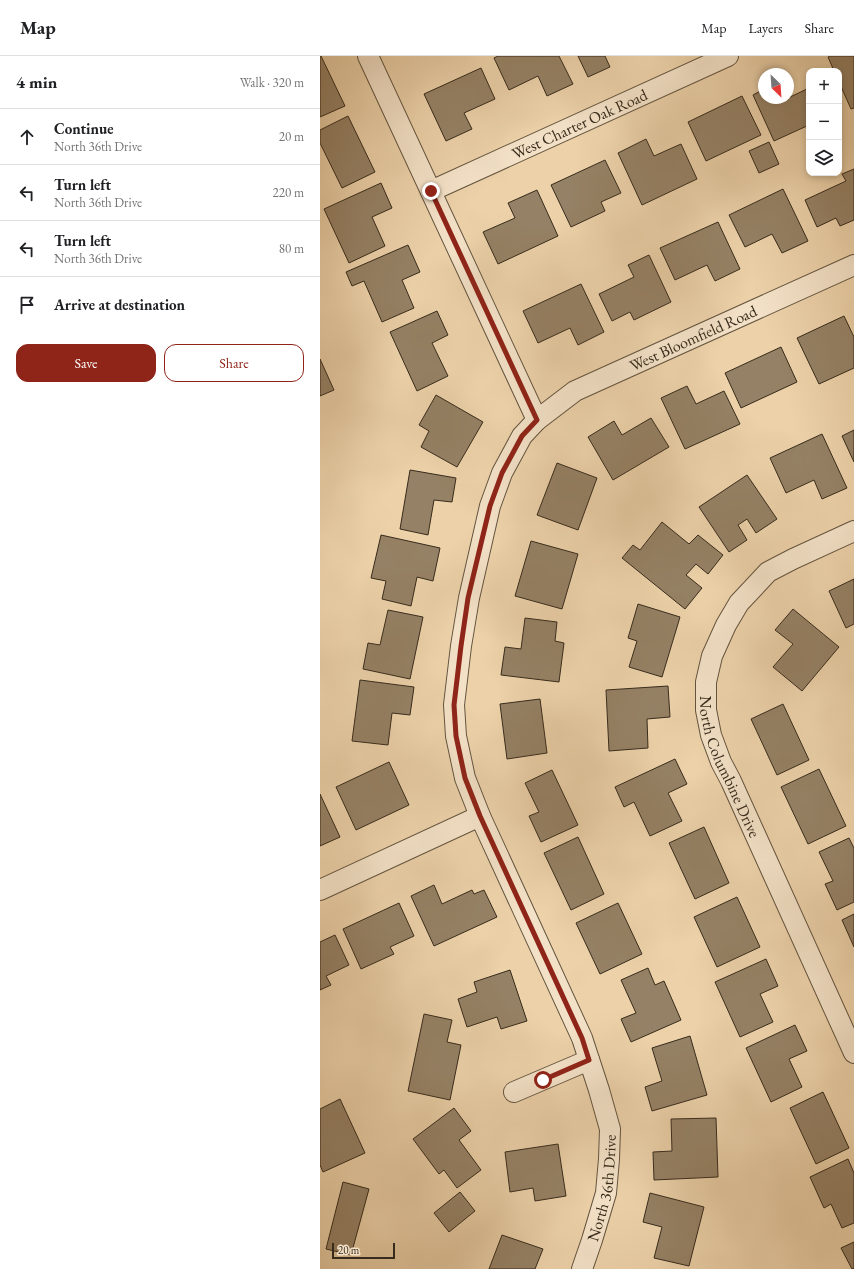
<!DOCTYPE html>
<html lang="en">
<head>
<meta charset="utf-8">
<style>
	:root { --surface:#fff; --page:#f6f6f6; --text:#202124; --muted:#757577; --line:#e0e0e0; --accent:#8f2418 }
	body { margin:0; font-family:"EB Garamond",serif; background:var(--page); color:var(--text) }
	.controls { position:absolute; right:12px; top:12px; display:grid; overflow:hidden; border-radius:8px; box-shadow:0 2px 6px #0003 }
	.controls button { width:36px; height:36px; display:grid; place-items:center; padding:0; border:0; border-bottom:1px solid var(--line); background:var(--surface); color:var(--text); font:20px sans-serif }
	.compass { position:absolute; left:438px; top:12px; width:36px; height:36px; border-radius:50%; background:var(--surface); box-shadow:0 2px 6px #0003; rotate:155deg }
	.scale { position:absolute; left:12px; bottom:10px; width:63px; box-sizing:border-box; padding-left:4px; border:2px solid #372b1c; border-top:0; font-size:11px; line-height:14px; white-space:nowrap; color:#372b1c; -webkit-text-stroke:3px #f3e1c7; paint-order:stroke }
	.stop { position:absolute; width:12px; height:12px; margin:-9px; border:3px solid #8f2418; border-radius:50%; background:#fff }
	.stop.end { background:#8f2418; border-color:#fff; box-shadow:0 1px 4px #0008 }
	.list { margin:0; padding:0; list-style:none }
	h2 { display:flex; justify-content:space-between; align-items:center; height:52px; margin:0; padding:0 16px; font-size:17px }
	h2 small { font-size:13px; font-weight:400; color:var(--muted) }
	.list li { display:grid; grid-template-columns:26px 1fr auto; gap:12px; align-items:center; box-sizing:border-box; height:56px; padding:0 16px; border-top:1px solid var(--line) }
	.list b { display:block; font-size:15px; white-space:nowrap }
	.list p { margin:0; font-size:13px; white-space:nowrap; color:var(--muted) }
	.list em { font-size:13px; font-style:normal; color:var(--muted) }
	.actions { display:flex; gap:8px; padding:12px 16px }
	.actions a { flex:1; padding:9px 0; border:1px solid var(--accent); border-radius:12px; text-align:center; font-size:14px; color:var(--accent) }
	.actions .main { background:var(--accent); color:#fff }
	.icon { flex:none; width:22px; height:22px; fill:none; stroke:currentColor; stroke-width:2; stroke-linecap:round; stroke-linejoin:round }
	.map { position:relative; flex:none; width:534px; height:1213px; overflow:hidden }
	header { display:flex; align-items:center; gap:24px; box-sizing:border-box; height:56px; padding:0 20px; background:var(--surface); border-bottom:1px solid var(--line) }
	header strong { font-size:19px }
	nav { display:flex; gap:22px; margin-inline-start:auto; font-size:14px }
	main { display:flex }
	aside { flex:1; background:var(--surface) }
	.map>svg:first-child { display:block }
</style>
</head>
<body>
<header>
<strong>Map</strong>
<nav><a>Map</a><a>Layers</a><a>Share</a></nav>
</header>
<main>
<aside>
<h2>4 min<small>Walk · 320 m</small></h2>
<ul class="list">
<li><svg class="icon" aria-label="ahead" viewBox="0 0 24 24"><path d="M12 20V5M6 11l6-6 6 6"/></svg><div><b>Continue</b><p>North 36th Drive</p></div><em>20 m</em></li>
<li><svg class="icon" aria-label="left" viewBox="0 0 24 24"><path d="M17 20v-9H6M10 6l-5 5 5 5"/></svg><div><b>Turn left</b><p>North 36th Drive</p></div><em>220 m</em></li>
<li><svg class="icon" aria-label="left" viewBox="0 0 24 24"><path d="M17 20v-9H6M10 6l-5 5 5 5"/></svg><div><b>Turn left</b><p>North 36th Drive</p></div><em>80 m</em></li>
<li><svg class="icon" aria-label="arrive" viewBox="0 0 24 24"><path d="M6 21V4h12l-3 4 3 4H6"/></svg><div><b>Arrive at destination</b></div></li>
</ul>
<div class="actions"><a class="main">Save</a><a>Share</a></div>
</aside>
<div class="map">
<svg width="534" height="1213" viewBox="0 0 534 1213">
	<rect width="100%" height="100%" fill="#ecd1a9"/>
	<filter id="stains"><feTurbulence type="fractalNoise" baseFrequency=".005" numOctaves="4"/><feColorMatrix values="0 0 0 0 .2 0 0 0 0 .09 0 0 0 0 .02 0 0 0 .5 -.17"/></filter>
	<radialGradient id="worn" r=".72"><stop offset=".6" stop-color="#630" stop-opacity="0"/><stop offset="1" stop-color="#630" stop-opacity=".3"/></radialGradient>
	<path fill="#958165" stroke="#372b1c" d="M0 0H1L25 50 0 61Z
		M178 0H239L253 28 227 40 218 20 189 34 174 2Z
		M258 0H285L290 11 268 21Z
		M510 0H534V52L531 53 519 26V15H514L508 1Z
		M161 12 175 43 144 57 152 73 126 85 104 38Z
		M489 32V69L454 85 433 39 444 33V42H468Z
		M422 40 441 79 386 105 368 66Z
		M28 60 55 116 22 132 0 87V74Z
		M326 83 334 100 361 88 377 123 322 149 298 97Z
		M449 86 459 108 439 117 429 95Z
		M285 104 301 137 281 146 285 155 251 171 231 129Z
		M534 113V164L520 170 516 162 497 171 485 144 526 125 522 118Z
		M61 127 72 152 52 161 65 190 29 207 4 153Z
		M463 133 488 185 462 197 452 178 425 191 409 159Z
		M217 134 238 180 178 208 163 176 195 162 188 147Z
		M398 166 420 213 395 225 387 209 355 224 340 192Z
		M88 189 100 216 82 224 94 252 62 266 44 225 32 230 26 216Z
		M329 199 351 246 314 264 310 256 292 265 279 238 314 221 308 209Z
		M261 228 284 276 258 289 250 272 218 287 203 255Z
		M117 255 128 279 112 287 128 320 97 335 70 276Z
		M524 260 534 281V312L499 328 477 282Z
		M461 291 477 326 421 352 405 317Z
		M0 303 14 334 0 340Z
		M367 330 376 348 404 335 420 368 365 393 341 342Z
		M116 339 163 366 137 411 101 391 109 375 99 369Z
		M331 362 349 391 293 424 268 381 294 365 302 379Z
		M534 374V406L522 380Z
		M502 378 527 432 502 443 494 424 466 437 450 402Z
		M237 407 277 422 258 474 217 459Z
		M90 414 136 422 132 446 114 444 108 479 80 473Z
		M427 419 457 463 436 477 427 463 418 469 427 484 409 496 379 451Z
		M342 466 369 488 378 479 403 499 388 518 376 508 366 519 382 532 365 553 302 502 313 489 320 494Z
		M61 479 120 492 113 525 97 521 91 550 62 543 66 525 51 522Z
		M211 485 258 498 242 553 195 540Z
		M534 523V568L526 572 509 535Z
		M318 548 360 561 342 621 309 611 317 585 308 582Z
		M473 553 519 591 482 635 453 611 473 588 455 574Z
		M68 554 103 561 90 623 43 613 48 587 60 589Z
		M205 562 237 566 235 585 244 587 239 626 181 619 185 591 201 593Z
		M40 624 94 631 90 659 72 657 68 689 32 685Z
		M348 630 350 661 327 663 328 692 289 695 286 634Z
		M220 643 227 697 187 703 180 648Z
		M463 648 489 704 457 719 431 663Z
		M355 703 367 728 348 737 362 765 330 780 314 746 304 751 295 731Z
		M69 706 89 749 36 774 16 731Z
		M499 713 526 770 488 788 461 731Z
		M232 714 258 769 221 786 209 760 219 756 205 727Z
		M0 738 20 781 0 790Z
		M384 771 409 827 375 843 349 787Z
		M258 781 284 838 251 854 224 797Z
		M529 782 534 792V846L517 854 505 828 513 825 499 796Z
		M114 829 122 848 152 834 154 838 164 834 177 861 114 890 91 840Z
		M417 841 440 891 397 911 374 861Z
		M79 847 94 880 70 891 74 898 41 913 23 873Z
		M298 847 322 898 280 918 256 867Z
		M534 858V891L522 864Z
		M15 879 29 909 6 920 11 929 0 934V886Z
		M446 903 458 930 440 938 453 966 420 981 395 926Z
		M328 912 335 929 344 925 361 964 311 986 301 963 316 957 301 924Z
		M190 914 207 965 181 973 177 961 147 971 138 943 157 936 154 926Z
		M104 958 132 964 127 986 141 989 130 1044 88 1035Z
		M475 969 487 995 469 1003 482 1031 451 1046 426 992Z
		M370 980 387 1039 332 1055 325 1031 342 1025 332 992Z
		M503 1036 529 1092 496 1108 470 1052Z
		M20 1043 45 1097 3 1116 0 1109V1053Z
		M134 1052 151 1075 139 1084 161 1114 137 1132 124 1114 119 1118 93 1083Z
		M396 1062 398 1121 334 1124 333 1096 352 1095 351 1063Z
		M238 1088 246 1140 215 1145 213 1132 190 1136 185 1096Z
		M528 1103 534 1117V1167L522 1172 511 1148 504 1152 490 1121Z
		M23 1126 49 1133 31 1199 6 1193Z
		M140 1136 155 1155 129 1176 114 1157Z
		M330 1137 384 1151 369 1210 334 1202 342 1171 323 1166Z
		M182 1179 223 1193 215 1213H169Z
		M534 1186V1213H532L521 1192Z"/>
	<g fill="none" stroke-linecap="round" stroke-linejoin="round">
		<g stroke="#64543f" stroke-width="22">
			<g id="minor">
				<path d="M48 0 217 364"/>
				<path id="s1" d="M111 135 408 0"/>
				<path id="s2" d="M534 475 473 503 448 516 419 547 406 569 392 600 386 626V654L391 679 401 706 411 725 534 997"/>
				<path d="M0 834 160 760"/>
				<path d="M194 1036 269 1004"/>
				<path id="s3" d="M262 1213 272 1184 286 1137 289 1103 290 1073 279 1034 262 982 160 760 145 722 136 680 134 649 141 590 149 542 170 450 182 417 202 380 217 364 255 335 534 209"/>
			</g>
		</g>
		<use href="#minor" stroke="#f3e1c7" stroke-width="20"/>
	</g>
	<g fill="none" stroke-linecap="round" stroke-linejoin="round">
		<path stroke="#8f2418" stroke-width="5" d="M111 135 217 364 202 380 182 417 170 450 148 542 141 590 134 649 136 680 145 722 160 760 262 982 269 1004 223 1024"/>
	</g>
	<g text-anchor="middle" stroke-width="3" stroke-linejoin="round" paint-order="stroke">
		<g font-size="16" fill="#372b1c" stroke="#f3e1c7">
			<text dy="6" stroke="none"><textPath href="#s1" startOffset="163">West Charter Oak Road</textPath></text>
			<text dy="6" stroke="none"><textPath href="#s3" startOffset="1077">West Bloomfield Road</textPath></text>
			<text dy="6" stroke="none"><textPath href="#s2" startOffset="313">North Columbine Drive</textPath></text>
			<text dy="6" stroke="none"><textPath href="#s3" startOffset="84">North 36th Drive</textPath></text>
		</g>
	</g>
	<rect width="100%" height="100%" filter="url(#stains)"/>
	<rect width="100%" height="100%" fill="url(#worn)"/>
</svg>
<div class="controls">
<button>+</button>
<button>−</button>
<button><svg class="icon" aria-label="layers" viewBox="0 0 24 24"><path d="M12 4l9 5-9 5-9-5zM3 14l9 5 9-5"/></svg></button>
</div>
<svg class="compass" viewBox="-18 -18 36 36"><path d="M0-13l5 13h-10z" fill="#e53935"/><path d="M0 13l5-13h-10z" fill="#757577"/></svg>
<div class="scale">20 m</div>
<div class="stop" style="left:223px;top:1024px"></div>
<div class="stop end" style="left:111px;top:135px"></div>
</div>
</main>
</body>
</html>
